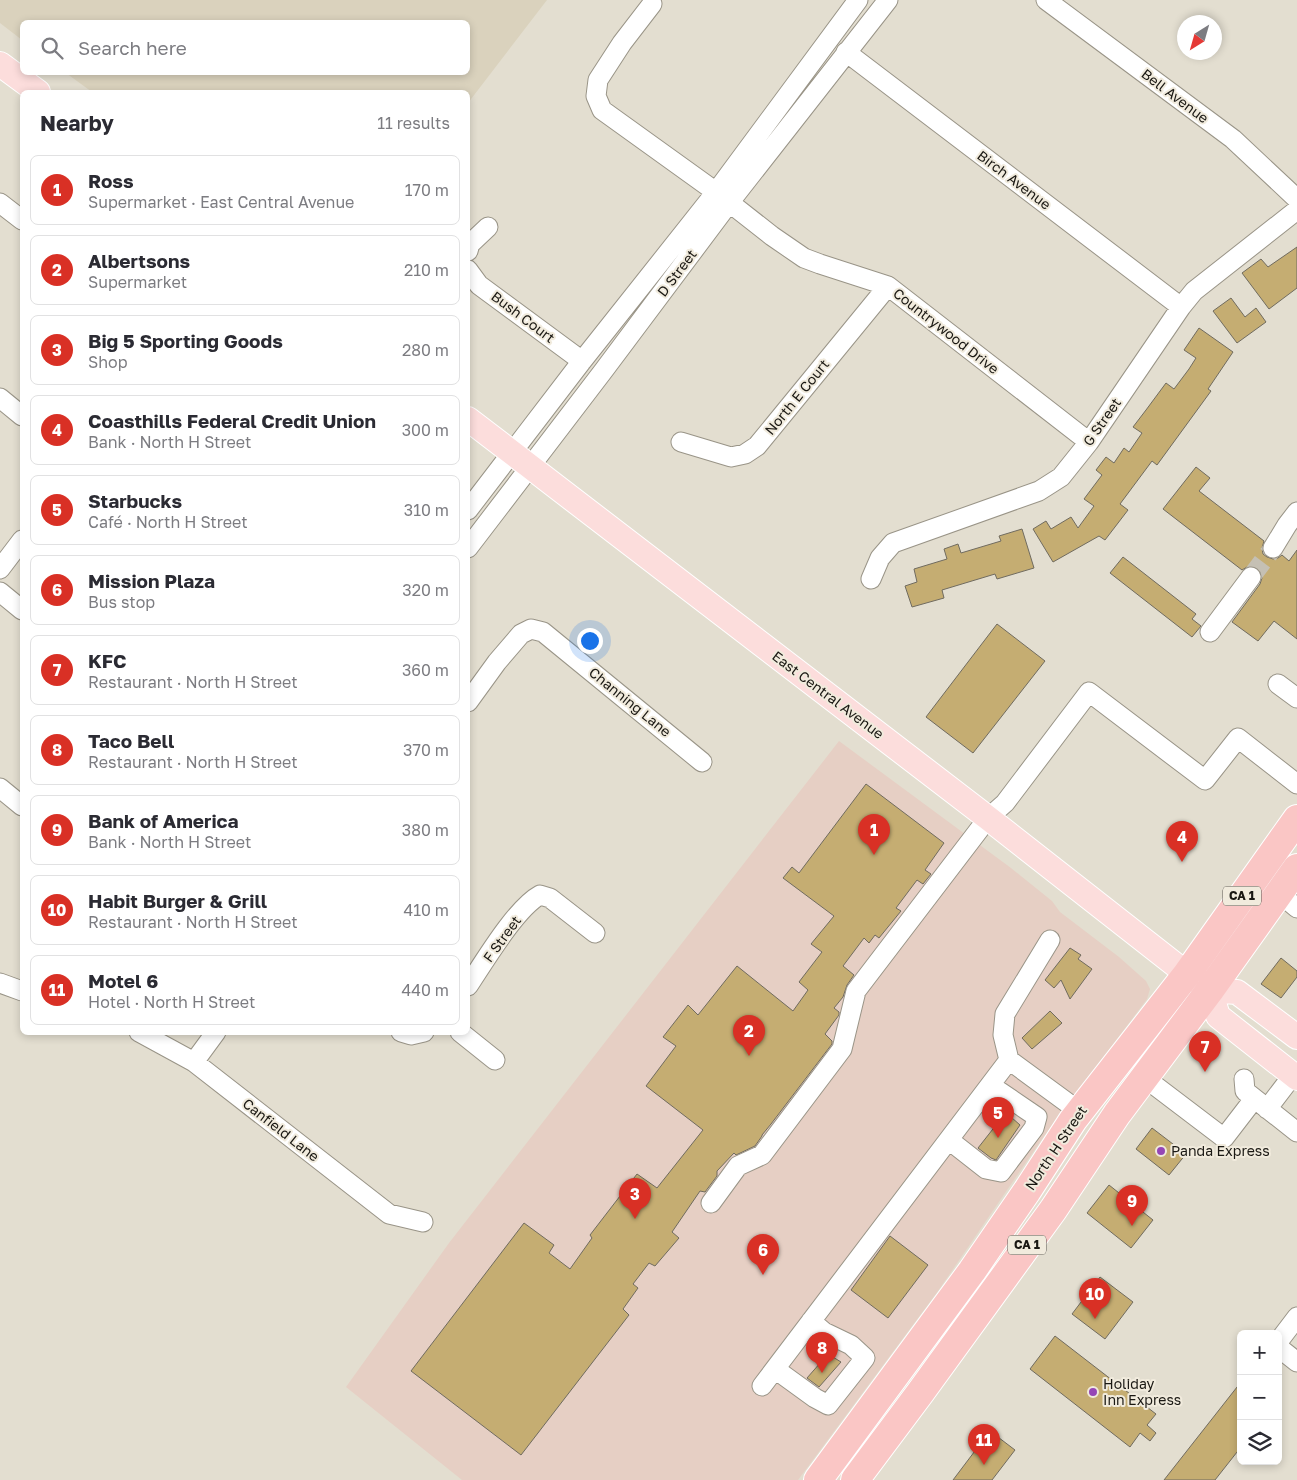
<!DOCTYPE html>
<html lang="en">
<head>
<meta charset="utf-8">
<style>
	:root { --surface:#fff; --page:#f7f7f7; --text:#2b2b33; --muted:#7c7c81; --line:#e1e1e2; --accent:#d93025 }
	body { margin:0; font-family:"Golos Text",sans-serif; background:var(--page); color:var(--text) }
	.controls { position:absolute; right:15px; bottom:15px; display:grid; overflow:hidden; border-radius:8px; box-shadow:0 2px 8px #0003 }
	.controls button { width:45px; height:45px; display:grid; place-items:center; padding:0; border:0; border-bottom:1px solid var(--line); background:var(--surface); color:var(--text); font:25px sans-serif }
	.compass { position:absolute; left:1177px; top:15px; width:45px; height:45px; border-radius:50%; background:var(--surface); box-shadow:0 2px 8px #0003; rotate:217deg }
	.you { position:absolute; left:589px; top:640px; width:18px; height:18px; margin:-12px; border:4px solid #fff; border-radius:50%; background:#1a73e8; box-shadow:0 0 0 8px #1a73e833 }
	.badge { display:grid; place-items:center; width:32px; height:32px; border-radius:50%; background:var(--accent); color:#fff; font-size:16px; font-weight:700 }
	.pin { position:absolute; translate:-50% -41px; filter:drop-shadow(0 1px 2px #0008) }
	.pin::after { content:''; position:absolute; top:26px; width:18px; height:15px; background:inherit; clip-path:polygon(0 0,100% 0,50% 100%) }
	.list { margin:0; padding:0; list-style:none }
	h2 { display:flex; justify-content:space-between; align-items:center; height:65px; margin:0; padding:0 20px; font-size:21px }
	h2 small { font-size:16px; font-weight:400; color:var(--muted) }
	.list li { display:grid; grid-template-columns:32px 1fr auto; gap:15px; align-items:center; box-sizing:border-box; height:70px; margin:0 10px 10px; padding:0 10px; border:1px solid var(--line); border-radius:8px }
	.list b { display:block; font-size:19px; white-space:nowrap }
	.list p { margin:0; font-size:16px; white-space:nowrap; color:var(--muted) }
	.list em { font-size:16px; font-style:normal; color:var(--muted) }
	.icon { flex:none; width:28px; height:28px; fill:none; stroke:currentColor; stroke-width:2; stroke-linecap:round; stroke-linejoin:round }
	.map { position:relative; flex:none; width:1297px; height:1480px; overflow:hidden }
	.search { position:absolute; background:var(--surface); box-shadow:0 2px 8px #0003; left:20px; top:20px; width:450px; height:55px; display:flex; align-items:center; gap:12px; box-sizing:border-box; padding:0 18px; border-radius:8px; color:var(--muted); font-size:19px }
	.panel { position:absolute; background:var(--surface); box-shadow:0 2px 8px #0003; left:20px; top:90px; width:450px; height:945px; border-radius:8px }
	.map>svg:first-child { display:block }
</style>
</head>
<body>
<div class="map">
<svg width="1297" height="1480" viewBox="0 0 1297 1480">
	<rect width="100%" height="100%" fill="#e3ded0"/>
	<path fill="#e6cfc4" d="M839 741 1011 868 1052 901 1060 912 1119 957 1146 981 1150 989 1147 999 1042 1139 938 1291 798 1480H462L346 1387 449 1243Z"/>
	<path fill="#dad2bd" d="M0 0H547L468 103V92H92L66 73 468 72V22H22V40L0 23Z"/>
	<path fill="#c5ad72" stroke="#706b5f" d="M1297 247V288L1269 309 1242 273 1261 259 1268 267Z
		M1231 298 1245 317 1256 308 1266 322 1237 343 1213 311Z
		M1199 328 1233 352 1208 389 1211 391 1157 465 1152 461 1120 504 1128 510 1105 540 1099 536 1053 562 1033 529 1046 521 1051 529 1071 517 1078 528 1094 506 1084 499 1102 475 1096 470 1106 457 1114 463 1124 448 1129 452 1142 433 1133 427 1146 410 1166 383 1174 389 1189 369 1196 358 1184 350Z
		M1196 467 1210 478 1199 491 1264 541 1262 548 1263 554 1267 557 1273 559 1278 558 1282 555 1289 561 1297 550V639L1274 621 1258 641 1232 622 1260 584 1262 578 1261 572 1257 568 1253 566 1247 567 1242 570 1163 509Z
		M1022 529 1034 568 997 579 995 574 942 590 944 598 912 607 905 586 917 582 914 569 947 559 944 549 958 544 961 553 1001 541 999 536Z
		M1123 557 1196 614 1192 619 1201 626 1192 637 1110 573Z
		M997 624 1045 661 973 753 926 717Z
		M866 784 944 843 925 870 931 874 923 884 917 880 896 908 901 911 879 938 875 935 869 943 864 938 843 966 854 975 847 985 843 997 834 1008 839 1012V1015L825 1034 832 1041V1044L771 1124 762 1135V1136L755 1146 736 1155 734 1153 717 1171V1176L705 1192 700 1191 672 1232 679 1238 655 1266 649 1263 633 1284 638 1288 623 1309 629 1315 521 1455 411 1371 524 1223 554 1245 549 1253 570 1269 592 1238 590 1235 637 1174 657 1188 703 1130 646 1086 676 1046 663 1037 688 1005 698 1015 737 966 793 1011 808 990 799 982 822 952 811 944 834 916 783 878 792 867 799 873Z
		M1070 948 1081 955 1078 959 1092 969 1070 999 1061 980 1054 988 1045 980Z
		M1281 958 1297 971V977L1281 998 1261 984Z
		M1050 1011 1062 1023 1032 1049 1022 1038Z
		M1011 1117 1020 1125 996 1160 991 1158 978 1148 1000 1120Z
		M1152 1128 1186 1154 1169 1175 1136 1149Z
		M1109 1185 1153 1220 1131 1248 1087 1213Z
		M890 1236 928 1265 888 1318 851 1290Z
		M1100 1277 1133 1302 1105 1339 1072 1314Z
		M1055 1336 1156 1414 1147 1425 1156 1433 1150 1441 1140 1433 1130 1447 1030 1369Z
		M828 1354 841 1362 819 1387 807 1378Z
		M1241 1382V1447L1215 1480H1164Z
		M990 1431 1015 1450 992 1480H953Z"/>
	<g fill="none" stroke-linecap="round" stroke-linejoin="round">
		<path stroke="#c5c0b4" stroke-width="19" stroke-dasharray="19 9" stroke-linecap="butt" d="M1251 577 1273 548"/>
		<g stroke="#999487" stroke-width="21">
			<path id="minor" d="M1046 0 1233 139 1297 199
				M652 4 622 43 598 80 596 96 602 110 716 192 772 236 804 258 820 264 888 286 1089 442
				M846 52 1181 307
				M0 203 22 220
				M468 251 470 244 488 227
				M468 270 479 285 582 361
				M0 398 22 416
				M681 442 731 457 745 454 757 446 888 286
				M468 510 582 361 716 192 858 0
				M468 548 604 370 729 203 888 0
				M1273 548 1287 525 1297 512
				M0 569 22 540
				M871 579 880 558 893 543 1039 491 1061 477 1089 442 1181 307 1194 291 1297 210
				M0 592 22 610
				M1210 632 1251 577
				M1278 684 1297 698
				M468 702 497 662 521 634 531 629 543 632 702 762
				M0 788 22 806
				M1279 893 1297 908
				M1050 940 1005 1014 1003 1035 1009 1060 1080 1112
				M0 983 22 991
				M468 986C484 962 516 908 540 895L550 898 595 933
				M139 1032 194 1062 389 1214 423 1222
				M401 1032 411 1035 424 1032
				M460 1032 495 1060
				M194 1062 216 1032
				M1145 1078 1224 1138 1254 1099
				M1244 1079 1245 1091 1297 1132
				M1267 1109 1293 1075
				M949 1140 986 1169 1001 1172 1034 1128 1037 1117 990 1085
				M711 1203 738 1166 762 1155 842 1049 856 991 988 818 1005 803 1089 692 1205 780 1238 738 1297 784
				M1278 1342 1297 1317
				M1278 1347 1297 1362
				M775 1369 815 1398 828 1405 865 1358 851 1345 824 1332 811 1321
				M762 1386 1009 1060"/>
		</g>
		<g stroke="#fff" stroke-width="26">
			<path id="major" d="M0 64 38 92
				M468 419 988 818 1187 974 1210 990 1237 992 1297 1037
				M1210 990 1218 1016 1297 1078"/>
		</g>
		<g stroke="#fff" stroke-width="30">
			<path id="highway" d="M818 1480 972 1271 1027 1191 1073 1120 1187 974 1297 819
				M855 1480 920 1393 1053 1210 1117 1114 1210 990 1297 868"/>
		</g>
		<use href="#minor" stroke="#fff" stroke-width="19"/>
		<use href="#major" stroke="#fcdddc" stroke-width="24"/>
		<use href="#highway" stroke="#fac6c5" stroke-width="28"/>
	</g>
	<g fill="#9546b6" stroke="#f1ebdd" stroke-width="2">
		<circle cx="1161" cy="1151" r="5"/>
		<circle cx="1093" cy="1392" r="5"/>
	</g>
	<g text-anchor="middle" stroke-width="4" stroke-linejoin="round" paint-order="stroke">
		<g fill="#f1ebdd" stroke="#5a5750" stroke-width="1">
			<rect x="1223" y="886.5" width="38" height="19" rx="4"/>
			<rect x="1008" y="1235.5" width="38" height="19" rx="4"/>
		</g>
		<g font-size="12" font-weight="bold" fill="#1a1813">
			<text x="1242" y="900">CA 1</text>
			<text x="1027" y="1249">CA 1</text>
		</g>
		<g font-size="14" fill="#1a1813" stroke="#f1ebdd">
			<text transform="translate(1175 96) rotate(37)" y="5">Bell Avenue</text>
			<text transform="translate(1014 180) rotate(37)" y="5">Birch Avenue</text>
			<text transform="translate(677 273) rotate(-53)" y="5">D Street</text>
			<text transform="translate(523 317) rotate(37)" y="5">Bush Court</text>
			<text transform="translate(946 331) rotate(38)" y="5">Countrywood Drive</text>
			<text transform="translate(797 397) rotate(-51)" y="5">North E Court</text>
			<text transform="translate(1102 422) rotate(-55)" y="5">G Street</text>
			<text transform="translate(828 695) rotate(37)" y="5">East Central Avenue</text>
			<text transform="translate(630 702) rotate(39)" y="5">Channing Lane</text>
			<text transform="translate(502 939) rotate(-54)" y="5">F Street</text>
			<text transform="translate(281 1130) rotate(38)" y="5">Canfield Lane</text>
			<text transform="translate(1056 1148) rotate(-56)" y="5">North H Street</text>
		</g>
		<g font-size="14" fill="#1a1813" stroke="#f1ebdd" text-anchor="start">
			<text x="1171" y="1156">Panda Express</text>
			<text x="1103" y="1389">Holiday<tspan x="1103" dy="16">Inn Express</tspan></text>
		</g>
	</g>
</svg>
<div class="controls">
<button>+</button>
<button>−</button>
<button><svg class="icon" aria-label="layers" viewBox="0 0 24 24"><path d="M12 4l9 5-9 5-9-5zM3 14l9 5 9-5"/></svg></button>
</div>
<svg class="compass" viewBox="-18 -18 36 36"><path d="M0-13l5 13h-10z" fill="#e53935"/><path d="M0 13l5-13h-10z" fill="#7c7c81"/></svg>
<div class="you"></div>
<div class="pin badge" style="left:874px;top:855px">1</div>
<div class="pin badge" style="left:749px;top:1056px">2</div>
<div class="pin badge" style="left:635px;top:1219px">3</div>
<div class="pin badge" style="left:1182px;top:862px">4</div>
<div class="pin badge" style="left:998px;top:1138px">5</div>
<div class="pin badge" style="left:763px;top:1275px">6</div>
<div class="pin badge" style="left:1205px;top:1072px">7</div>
<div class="pin badge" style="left:822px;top:1373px">8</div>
<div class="pin badge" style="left:1132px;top:1226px">9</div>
<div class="pin badge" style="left:1095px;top:1319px">10</div>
<div class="pin badge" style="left:984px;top:1465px">11</div>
<div class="search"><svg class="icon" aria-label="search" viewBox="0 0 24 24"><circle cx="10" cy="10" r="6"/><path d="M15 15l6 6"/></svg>Search here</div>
<section class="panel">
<h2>Nearby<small>11 results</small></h2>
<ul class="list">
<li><span class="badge">1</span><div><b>Ross</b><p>Supermarket · East Central Avenue</p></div><em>170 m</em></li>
<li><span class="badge">2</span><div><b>Albertsons</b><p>Supermarket</p></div><em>210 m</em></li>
<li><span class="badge">3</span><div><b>Big 5 Sporting Goods</b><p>Shop</p></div><em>280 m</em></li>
<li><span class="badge">4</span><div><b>Coasthills Federal Credit Union</b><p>Bank · North H Street</p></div><em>300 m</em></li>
<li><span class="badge">5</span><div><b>Starbucks</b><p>Café · North H Street</p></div><em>310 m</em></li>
<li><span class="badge">6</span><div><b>Mission Plaza</b><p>Bus stop</p></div><em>320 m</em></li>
<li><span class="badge">7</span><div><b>KFC</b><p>Restaurant · North H Street</p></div><em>360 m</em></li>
<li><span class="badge">8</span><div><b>Taco Bell</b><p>Restaurant · North H Street</p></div><em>370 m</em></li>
<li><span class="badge">9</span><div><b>Bank of America</b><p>Bank · North H Street</p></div><em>380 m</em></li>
<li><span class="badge">10</span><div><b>Habit Burger &amp; Grill</b><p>Restaurant · North H Street</p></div><em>410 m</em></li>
<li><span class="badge">11</span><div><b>Motel 6</b><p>Hotel · North H Street</p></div><em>440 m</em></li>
</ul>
</section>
</div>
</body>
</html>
